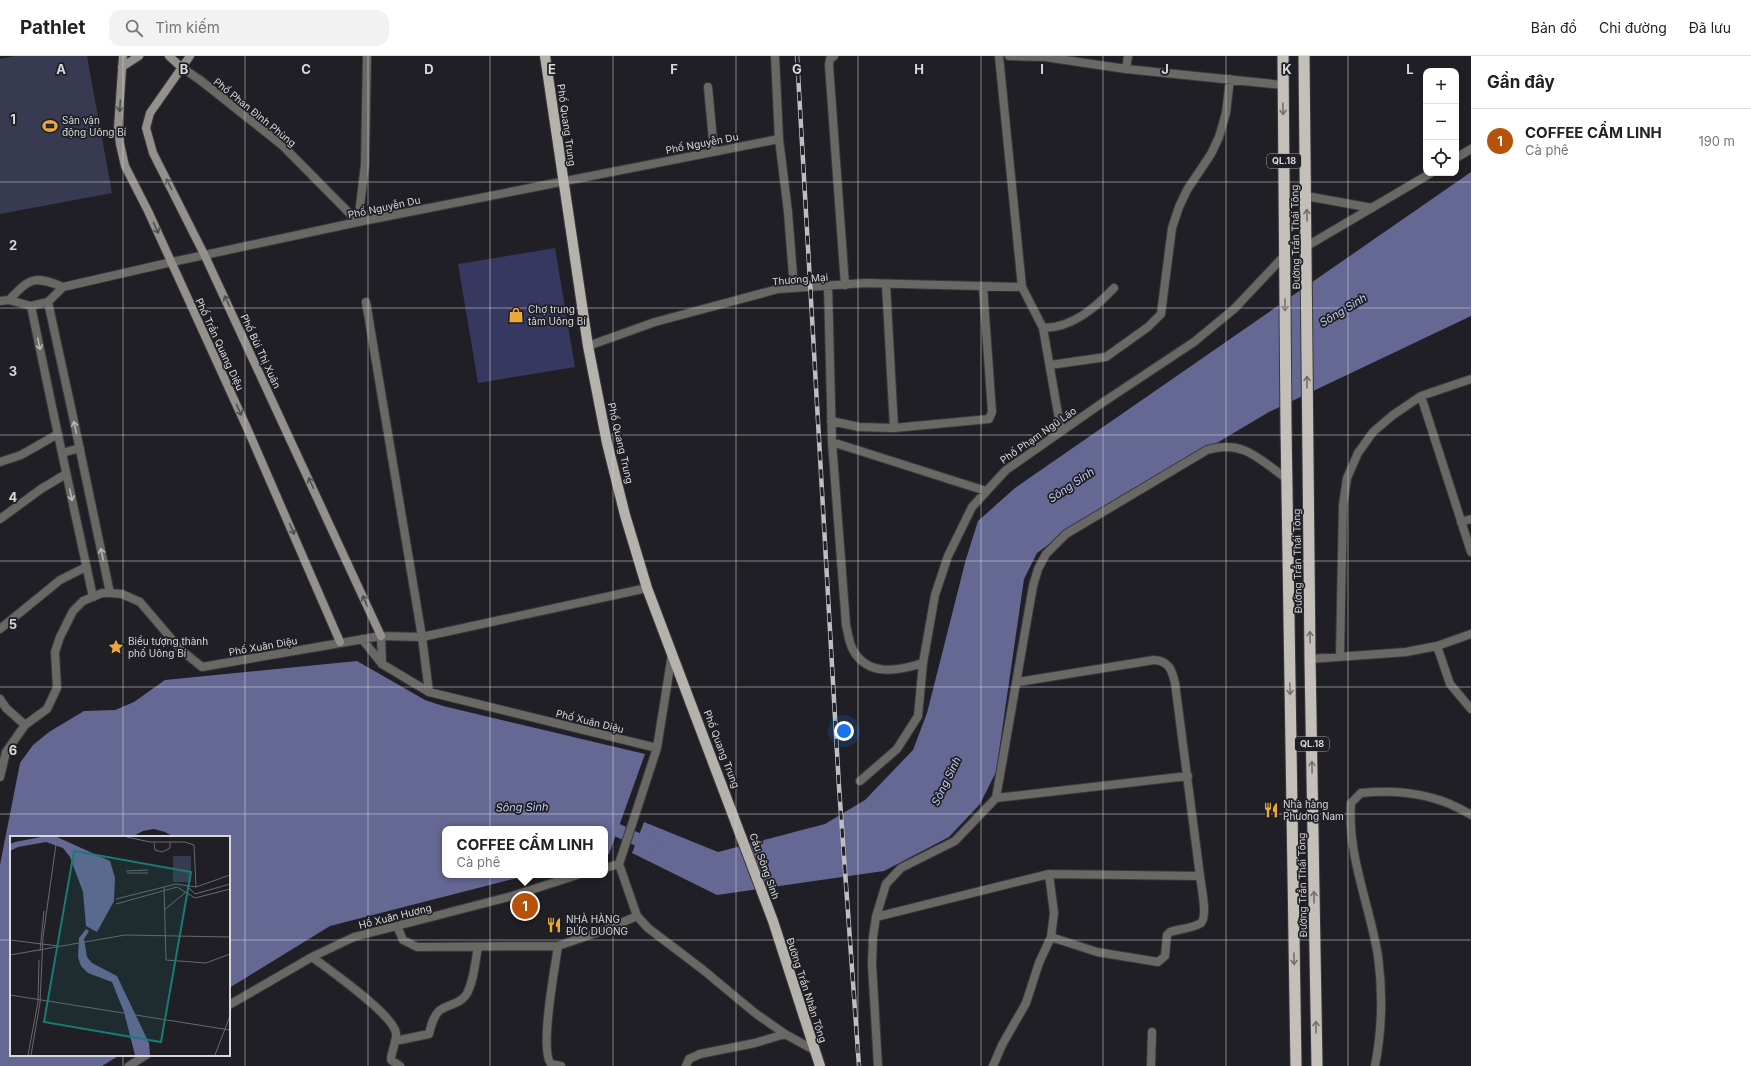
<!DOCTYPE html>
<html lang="vi">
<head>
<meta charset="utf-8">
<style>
	:root { --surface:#fff; --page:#f2f2f2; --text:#222; --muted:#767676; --line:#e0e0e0; --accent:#b45309 }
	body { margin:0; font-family:Inter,sans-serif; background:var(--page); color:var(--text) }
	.controls { position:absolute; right:12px; top:12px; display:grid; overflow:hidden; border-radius:8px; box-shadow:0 2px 6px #0003 }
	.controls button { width:36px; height:36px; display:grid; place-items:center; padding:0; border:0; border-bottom:1px solid var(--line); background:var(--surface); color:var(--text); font:20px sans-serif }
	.you { position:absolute; left:844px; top:675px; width:14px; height:14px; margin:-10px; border:3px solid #fff; border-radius:50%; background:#1a73e8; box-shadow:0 0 0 6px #1a73e833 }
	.badge { display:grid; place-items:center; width:26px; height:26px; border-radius:50%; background:var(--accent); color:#fff; font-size:13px; font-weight:700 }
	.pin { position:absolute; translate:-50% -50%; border:2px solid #fff; box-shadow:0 1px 4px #0006 }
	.popup { position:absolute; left:442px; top:770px; width:166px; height:52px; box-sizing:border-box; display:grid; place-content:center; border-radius:8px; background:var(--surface); filter:drop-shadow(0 1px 3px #0005); font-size:13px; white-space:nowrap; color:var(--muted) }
	.popup b { font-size:15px; color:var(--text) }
	.popup::after { content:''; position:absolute; left:50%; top:100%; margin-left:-8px; border:8px solid transparent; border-top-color:var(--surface) }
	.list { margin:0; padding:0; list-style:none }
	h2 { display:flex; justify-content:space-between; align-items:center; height:52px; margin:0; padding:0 16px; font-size:17px }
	h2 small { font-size:13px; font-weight:400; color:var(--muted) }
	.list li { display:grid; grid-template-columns:26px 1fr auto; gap:12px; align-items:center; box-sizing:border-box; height:64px; padding:0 16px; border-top:1px solid var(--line) }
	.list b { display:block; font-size:15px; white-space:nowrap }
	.list p { margin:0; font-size:13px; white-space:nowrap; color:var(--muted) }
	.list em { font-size:13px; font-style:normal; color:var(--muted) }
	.icon { flex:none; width:22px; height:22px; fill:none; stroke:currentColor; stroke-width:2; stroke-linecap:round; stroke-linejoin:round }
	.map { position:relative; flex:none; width:1471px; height:1010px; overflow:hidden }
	header { display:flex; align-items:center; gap:24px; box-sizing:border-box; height:56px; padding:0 20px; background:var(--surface); border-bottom:1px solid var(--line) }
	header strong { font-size:19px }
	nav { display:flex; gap:22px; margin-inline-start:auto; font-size:14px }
	.search { width:280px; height:36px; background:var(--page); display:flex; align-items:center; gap:10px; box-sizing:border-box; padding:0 14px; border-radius:12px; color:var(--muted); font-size:15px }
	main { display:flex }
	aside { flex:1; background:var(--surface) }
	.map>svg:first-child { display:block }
</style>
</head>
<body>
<header>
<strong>Pathlet</strong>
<div class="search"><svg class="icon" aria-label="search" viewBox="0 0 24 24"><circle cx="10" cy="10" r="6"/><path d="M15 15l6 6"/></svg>Tìm kiếm</div>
<nav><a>Bản đồ</a><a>Chỉ đường</a><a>Đã lưu</a></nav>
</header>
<main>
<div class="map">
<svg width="1471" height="1010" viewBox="0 0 1471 1010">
	<rect width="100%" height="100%" fill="#1f1f25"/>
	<path fill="#383a51" d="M15 0H87L112 137 0 158V3Z"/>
	<path fill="#646893" d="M1471 116V260L1269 356 1060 480 1037 497 1024 523 996 716 980 748 949 781 884 815 717 839 632 797 644 766 718 796 825 768 865 744 913 694 927 657 966 503 978 465 1015 432Z
		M357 605 425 644 443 650 645 698 609 798 605 799V773H445V819H529L330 870 229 932V781H174L165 776 154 773 143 775 132 781H11V999H120L102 1010H0V809L20 707 33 689 49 676 84 655 115 654 134 646 165 624Z"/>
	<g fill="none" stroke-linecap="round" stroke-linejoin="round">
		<path stroke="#646893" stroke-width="13" d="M617 774 654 791"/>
	</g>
	<path fill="#36385f" d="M555 192 575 311 478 327 458 208Z"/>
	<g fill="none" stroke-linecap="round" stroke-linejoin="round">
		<g stroke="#39393e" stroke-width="10">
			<path id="pedestrian" d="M9 244C30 222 34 219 63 231
				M0 245 9 244 31 250 48 246 63 231 172 206
				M48 246 72 356
				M31 250 54 360"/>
		</g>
		<g stroke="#39393e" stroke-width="10">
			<path id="minor" d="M834 0 830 3 829 9 845 229
				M999 0 1022 231 1043 272 1061 375
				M1009 0 1045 1 1126 13
				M1128 0 1126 13 1283 29
				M708 31 714 95
				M779 83 788 156 794 232
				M1456 102 1471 93
				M1306 140 1372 152
				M358 166 365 109 367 0
				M1307 190 1431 117
				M886 228 894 372
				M828 230 832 386 846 569C848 577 849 587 853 594 868 621 898 615 923 607
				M366 246 422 581 647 532
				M1043 272C1072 272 1095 252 1114 232
				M588 290 655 266 778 233 865 227 1022 231
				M1050 309 1106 301 1148 271 1161 258 1172 172 1179 151 1187 134 1211 98 1219 81 1226 57 1230 23
				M1421 340 1471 496
				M831 365 859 371 894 372 989 363 992 356 983 231
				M832 386 986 435
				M0 406 21 399 58 378
				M0 463 41 433 66 418
				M1461 466 1471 463
				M0 573 60 524 86 511
				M381 580 382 608
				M362 583 382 608 429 636 657 692
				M1437 590 1450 628 1471 653
				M1340 600 1343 449 1347 422 1358 397 1373 376 1393 359 1421 340 1471 323
				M1310 603 1406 596 1437 590 1471 578
				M0 643 6 652 25 669
				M0 721 6 696 25 669 47 653 57 632 55 596 60 581 73 555 83 545 102 537H110L122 538 140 546 181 594 202 611 381 580 422 581 429 636
				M860 725 897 693 918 660 923 607 935 539 948 500 972 451 1006 414 1102 347 1194 286 1234 253 1285 199
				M996 742 1188 720
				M619 808 637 860 648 872 702 913 755 957 785 978 814 994
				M619 808 657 692 672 598
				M605 812 619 808
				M876 861 1049 818 1200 820 1175 627C1172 614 1169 605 1154 604L1018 626
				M397 870 403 884 417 891 558 890 607 873 637 860
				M1051 881 1097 896 1158 906 1165 900 1167 879 1170 876C1179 873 1194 872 1201 867 1208 860 1201 830 1200 820
				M558 890C555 912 539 994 551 1008L561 1010
				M312 901C328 913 393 958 396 977 397 986 391 995 391 1004L400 1010
				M229 949 312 901 354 881 512 840 577 819
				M395 985 429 978C431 970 433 961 439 955 447 948 459 949 466 939 474 926 475 906 478 891
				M129 1010 146 999
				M686 1010 689 1003 700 998 755 987 785 978
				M878 1010 872 908 873 881 876 861 886 828 901 812 955 785 996 742 1033 530 1038 513 1046 498 1066 478 1207 394C1243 383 1259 403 1287 423
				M993 1010 1002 989 1026 947 1039 907 1051 881 1054 857 1049 818
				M1151 1010 1152 976
				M1375 1010C1382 974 1383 937 1378 900 1370 850 1347 799 1351 747L1361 737C1398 733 1438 738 1471 759"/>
		</g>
		<g stroke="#39393e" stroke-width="10">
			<path id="tertiary" d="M181 11 200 24 282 89 358 166
				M172 206 358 166 779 83 775 0
				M72 356 110 537
				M54 360 93 541
				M62 397 80 392"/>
		</g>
		<g stroke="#39393e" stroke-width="10">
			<path id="secondary" d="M123 0 118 72 120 88 125 110 148 155 247 372 340 586
				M169 0 181 11
				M190 0 150 57 146 72 153 97 205 200 381 580
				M122 11 139 0"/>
		</g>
		<g stroke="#39393e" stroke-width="12">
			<path id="primary" d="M545 0 588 290 607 387 625 459 647 532 773 865 820 1010"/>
		</g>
		<g stroke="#39393e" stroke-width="13">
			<path id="trunk" d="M1283 0 1286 370 1296 1010
				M1304 0 1310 603 1317 1010"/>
		</g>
		<use href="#pedestrian" stroke="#6a6865" stroke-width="8"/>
		<use href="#minor" stroke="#6a6865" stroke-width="8"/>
		<use href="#tertiary" stroke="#6a6865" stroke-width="8"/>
		<use href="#secondary" stroke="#94918d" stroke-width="8"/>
		<use href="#primary" stroke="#b5b1ab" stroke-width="10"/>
		<use href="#trunk" stroke="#c4c0b9" stroke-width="11"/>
		<g stroke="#bdbec1" stroke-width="4.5">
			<path id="rail" d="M797 0 839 731 859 1010"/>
		</g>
		<use href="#rail" stroke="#1f1f25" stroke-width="3" stroke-dasharray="9" stroke-linecap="butt"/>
	</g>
	<defs><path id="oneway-shaft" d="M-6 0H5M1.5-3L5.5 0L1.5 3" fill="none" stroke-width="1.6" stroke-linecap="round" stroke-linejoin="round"/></defs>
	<g stroke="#4e4d4f">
		<use href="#oneway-shaft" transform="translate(120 50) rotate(94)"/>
		<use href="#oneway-shaft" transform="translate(169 128) rotate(-117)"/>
		<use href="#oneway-shaft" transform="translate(156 172) rotate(65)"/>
		<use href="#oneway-shaft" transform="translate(227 245) rotate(-115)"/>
		<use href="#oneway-shaft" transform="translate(239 354) rotate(65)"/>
		<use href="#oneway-shaft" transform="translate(311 427) rotate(-115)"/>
		<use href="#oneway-shaft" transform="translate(292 473) rotate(66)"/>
		<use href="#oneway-shaft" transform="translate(365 545) rotate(-115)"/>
	</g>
	<g stroke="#72706f">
		<use href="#oneway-shaft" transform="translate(1283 53) rotate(89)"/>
		<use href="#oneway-shaft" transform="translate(1307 159) rotate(-91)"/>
		<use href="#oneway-shaft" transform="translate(1285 249) rotate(90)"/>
		<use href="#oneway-shaft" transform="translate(1307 326) rotate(-90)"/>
		<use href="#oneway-shaft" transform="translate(1310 581) rotate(-91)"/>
		<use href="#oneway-shaft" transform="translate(1290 633) rotate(89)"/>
		<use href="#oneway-shaft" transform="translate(1312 711) rotate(-91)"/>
		<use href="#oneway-shaft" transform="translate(1314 841) rotate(-91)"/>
		<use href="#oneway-shaft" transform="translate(1294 903) rotate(89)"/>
		<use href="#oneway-shaft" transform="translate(1316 971) rotate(-91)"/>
	</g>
	<g stroke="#b6b6b8">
		<use href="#oneway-shaft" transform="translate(39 288) rotate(78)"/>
		<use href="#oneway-shaft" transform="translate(75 371) rotate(-103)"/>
		<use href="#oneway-shaft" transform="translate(71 439) rotate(78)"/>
		<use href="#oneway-shaft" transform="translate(102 498) rotate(-102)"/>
	</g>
	<path fill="none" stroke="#d7d8db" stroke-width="1" stroke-opacity="0.55" d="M123 0V781M245 0V1010M368 0V1010M490 0V1010M613 0V1010M736 0V1010M858 0V1010M981 0V1010M1103 0V1010M1226 0V1010M1348 0V1010M0 126H1471M0 252H1471M0 379H1471M0 505H1471M0 631H1471M0 758H1471M0 884H11M229 884H1471M123 999V1010"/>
	<defs>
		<g id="stadium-bare" transform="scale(1.2)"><path d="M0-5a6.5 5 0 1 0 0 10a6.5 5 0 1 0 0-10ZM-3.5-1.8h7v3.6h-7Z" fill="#eba93a" stroke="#1f1f25" stroke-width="2.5" paint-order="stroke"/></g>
		<g id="shop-bare" transform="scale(1.2)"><path d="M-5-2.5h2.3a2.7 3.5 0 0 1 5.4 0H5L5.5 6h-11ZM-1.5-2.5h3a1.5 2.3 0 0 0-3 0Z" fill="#eba93a" stroke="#1f1f25" stroke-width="2.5" paint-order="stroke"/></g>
		<g id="sight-bare" transform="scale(1.2)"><path d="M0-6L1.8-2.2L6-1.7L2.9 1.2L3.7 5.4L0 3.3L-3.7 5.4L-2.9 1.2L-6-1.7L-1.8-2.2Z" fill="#eba93a" stroke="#1f1f25" stroke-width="2.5" paint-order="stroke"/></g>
		<g id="restaurant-bare" transform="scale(1.2)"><path d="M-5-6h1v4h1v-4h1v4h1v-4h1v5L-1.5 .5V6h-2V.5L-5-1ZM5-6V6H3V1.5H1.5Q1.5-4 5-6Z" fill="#eba93a" stroke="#1f1f25" stroke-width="2.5" paint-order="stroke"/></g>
	</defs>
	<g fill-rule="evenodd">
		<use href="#stadium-bare" x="50" y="70"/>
		<use href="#shop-bare" x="516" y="259"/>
		<use href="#sight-bare" x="116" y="591"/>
		<use href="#restaurant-bare" x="1271" y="754"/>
		<use href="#restaurant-bare" x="554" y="869"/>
	</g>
	<g text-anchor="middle" stroke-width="3.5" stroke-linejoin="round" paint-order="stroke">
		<g fill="#1f1f25" stroke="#a0a0a4" stroke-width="1">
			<rect x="1267" y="98" width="34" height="14" rx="3"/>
			<rect x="1295" y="681" width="34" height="14" rx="3"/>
		</g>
		<g font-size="9" font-weight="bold" fill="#d7d8db">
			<text x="1284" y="108">QL.18</text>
			<text x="1312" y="691">QL.18</text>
		</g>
		<g font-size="10" fill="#d7d8db" stroke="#1f1f25">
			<text transform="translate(255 56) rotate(39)" y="4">Phố Phan Đình Phùng</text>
			<text transform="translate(567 69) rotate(82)" y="4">Phố Quang Trung</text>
			<text transform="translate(702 87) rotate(-11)" y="4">Phố Nguyễn Du</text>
			<text transform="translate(384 151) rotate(-12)" y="4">Phố Nguyễn Du</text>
			<text transform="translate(1295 181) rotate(-91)" y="4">Đường Trần Thái Tông</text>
			<text transform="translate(800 223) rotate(-5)" y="4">Thương Mại</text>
			<text transform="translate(220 288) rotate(65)" y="4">Phố Trần Quang Diệu</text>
			<text transform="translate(261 295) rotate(65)" y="4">Phố Bùi Thị Xuân</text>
			<text transform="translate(1038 379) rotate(-35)" y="4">Phố Phạm Ngũ Lão</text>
			<text transform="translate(621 387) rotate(77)" y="4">Phố Quang Trung</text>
			<text transform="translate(1297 505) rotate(-91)" y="4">Đường Trần Thái Tông</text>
			<text transform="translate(263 590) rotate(-10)" y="4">Phố Xuân Diệu</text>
			<text transform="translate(590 665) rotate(14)" y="4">Phố Xuân Diệu</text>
			<text transform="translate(722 693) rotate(69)" y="4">Phố Quang Trung</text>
			<text transform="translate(765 810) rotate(70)" y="4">Cầu Sông Sinh</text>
			<text transform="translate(1302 829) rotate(-91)" y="4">Đường Trần Thái Tông</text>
			<text transform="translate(395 860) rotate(-14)" y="4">Hồ Xuân Hương</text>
			<text transform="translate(807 934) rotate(72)" y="4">Đường Trần Nhân Tông</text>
		</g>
		<g font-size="10" fill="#d7d8db" stroke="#1f1f25" text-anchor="start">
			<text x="62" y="68">Sân vận<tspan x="62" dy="12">động Uông Bí</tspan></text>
			<text x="528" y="257">Chợ trung<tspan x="528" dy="12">tâm Uông Bí</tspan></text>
			<text x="128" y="589">Biểu tượng thành<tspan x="128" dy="12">phố Uông Bí</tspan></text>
			<text x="1283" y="752">Nhà hàng<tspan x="1283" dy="12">Phương Nam</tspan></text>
			<text x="566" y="867">NHÀ HÀNG<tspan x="566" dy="12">ĐỨC DUONG</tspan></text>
		</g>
		<g font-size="11" font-style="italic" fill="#c6cbf5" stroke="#1f1f25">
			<text transform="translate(1343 254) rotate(-31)" y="4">Sông Sinh</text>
			<text transform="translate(1071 429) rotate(-34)" y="4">Sông Sinh</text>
			<text transform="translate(946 725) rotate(-64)" y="4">Sông Sinh</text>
			<text transform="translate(522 751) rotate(-1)" y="4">Sông Sinh</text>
		</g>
	</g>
	<g transform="translate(10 780)">
		<rect width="220" height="220" fill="#1f1f25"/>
		<path d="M163 20H181V46H163Z" fill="#383a51"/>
		<path d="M31 1H47L100 25 105 42 104 65 87 96 76 90 73 56 60 21 53 12 36 6 8 11 0 15V8L5 6ZM76 93 79 95 74 103 77 121 82 127 107 140 139 207 140 219H125L114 176 102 146 78 137 71 130 68 121 69 102Z" fill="#646893"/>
		<path fill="none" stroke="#69696e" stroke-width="1" d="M117 1 140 6H175L184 9 186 51M144 7 145 14 152 16 160 12V6M116 35 138 34M117 37H138M177 50 185 58 220 48M154 51 156 124 196 127 220 118M186 51 220 39M106 63 166 48 186 51M106 68 167 51 185 62 220 53M154 74 176 56M0 104 48 110M30 115 34 75M0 119 115 99 220 101M0 159 220 194M18 219 28 166 29 124M21 219 30 167 33 101 47 1M205 219 220 180"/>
		<path fill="#197b73" fill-opacity="0.15" stroke="#197b73" stroke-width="2" d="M64 15 181 36 151 206 34 186Z"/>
		<rect width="220" height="220" fill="none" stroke="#d7d8db" stroke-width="2"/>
	</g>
	<g font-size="13" text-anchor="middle" font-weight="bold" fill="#d7d8db" stroke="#1f1f25" stroke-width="3.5" stroke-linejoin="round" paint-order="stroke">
		<text x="61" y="18">A</text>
		<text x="184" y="18">B</text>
		<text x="306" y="18">C</text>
		<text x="429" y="18">D</text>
		<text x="552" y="18">E</text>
		<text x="674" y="18">F</text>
		<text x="797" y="18">G</text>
		<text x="919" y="18">H</text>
		<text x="1042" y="18">I</text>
		<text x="1165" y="18">J</text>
		<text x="1287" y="18">K</text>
		<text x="1410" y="18">L</text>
		<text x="13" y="68">1</text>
		<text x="13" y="194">2</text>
		<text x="13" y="320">3</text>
		<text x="13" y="446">4</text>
		<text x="13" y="573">5</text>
		<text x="13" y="699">6</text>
	</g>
</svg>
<div class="controls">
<button>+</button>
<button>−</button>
<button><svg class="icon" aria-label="locate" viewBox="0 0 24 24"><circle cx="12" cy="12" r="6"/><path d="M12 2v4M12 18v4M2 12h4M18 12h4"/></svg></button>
</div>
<div class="you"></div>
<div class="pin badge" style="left:525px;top:850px">1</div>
<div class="popup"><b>COFFEE CẨM LINH</b>Cà phê</div>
</div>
<aside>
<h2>Gần đây<small></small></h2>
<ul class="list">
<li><span class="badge">1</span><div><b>COFFEE CẨM LINH</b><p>Cà phê</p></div><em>190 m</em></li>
</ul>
</aside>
</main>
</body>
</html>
